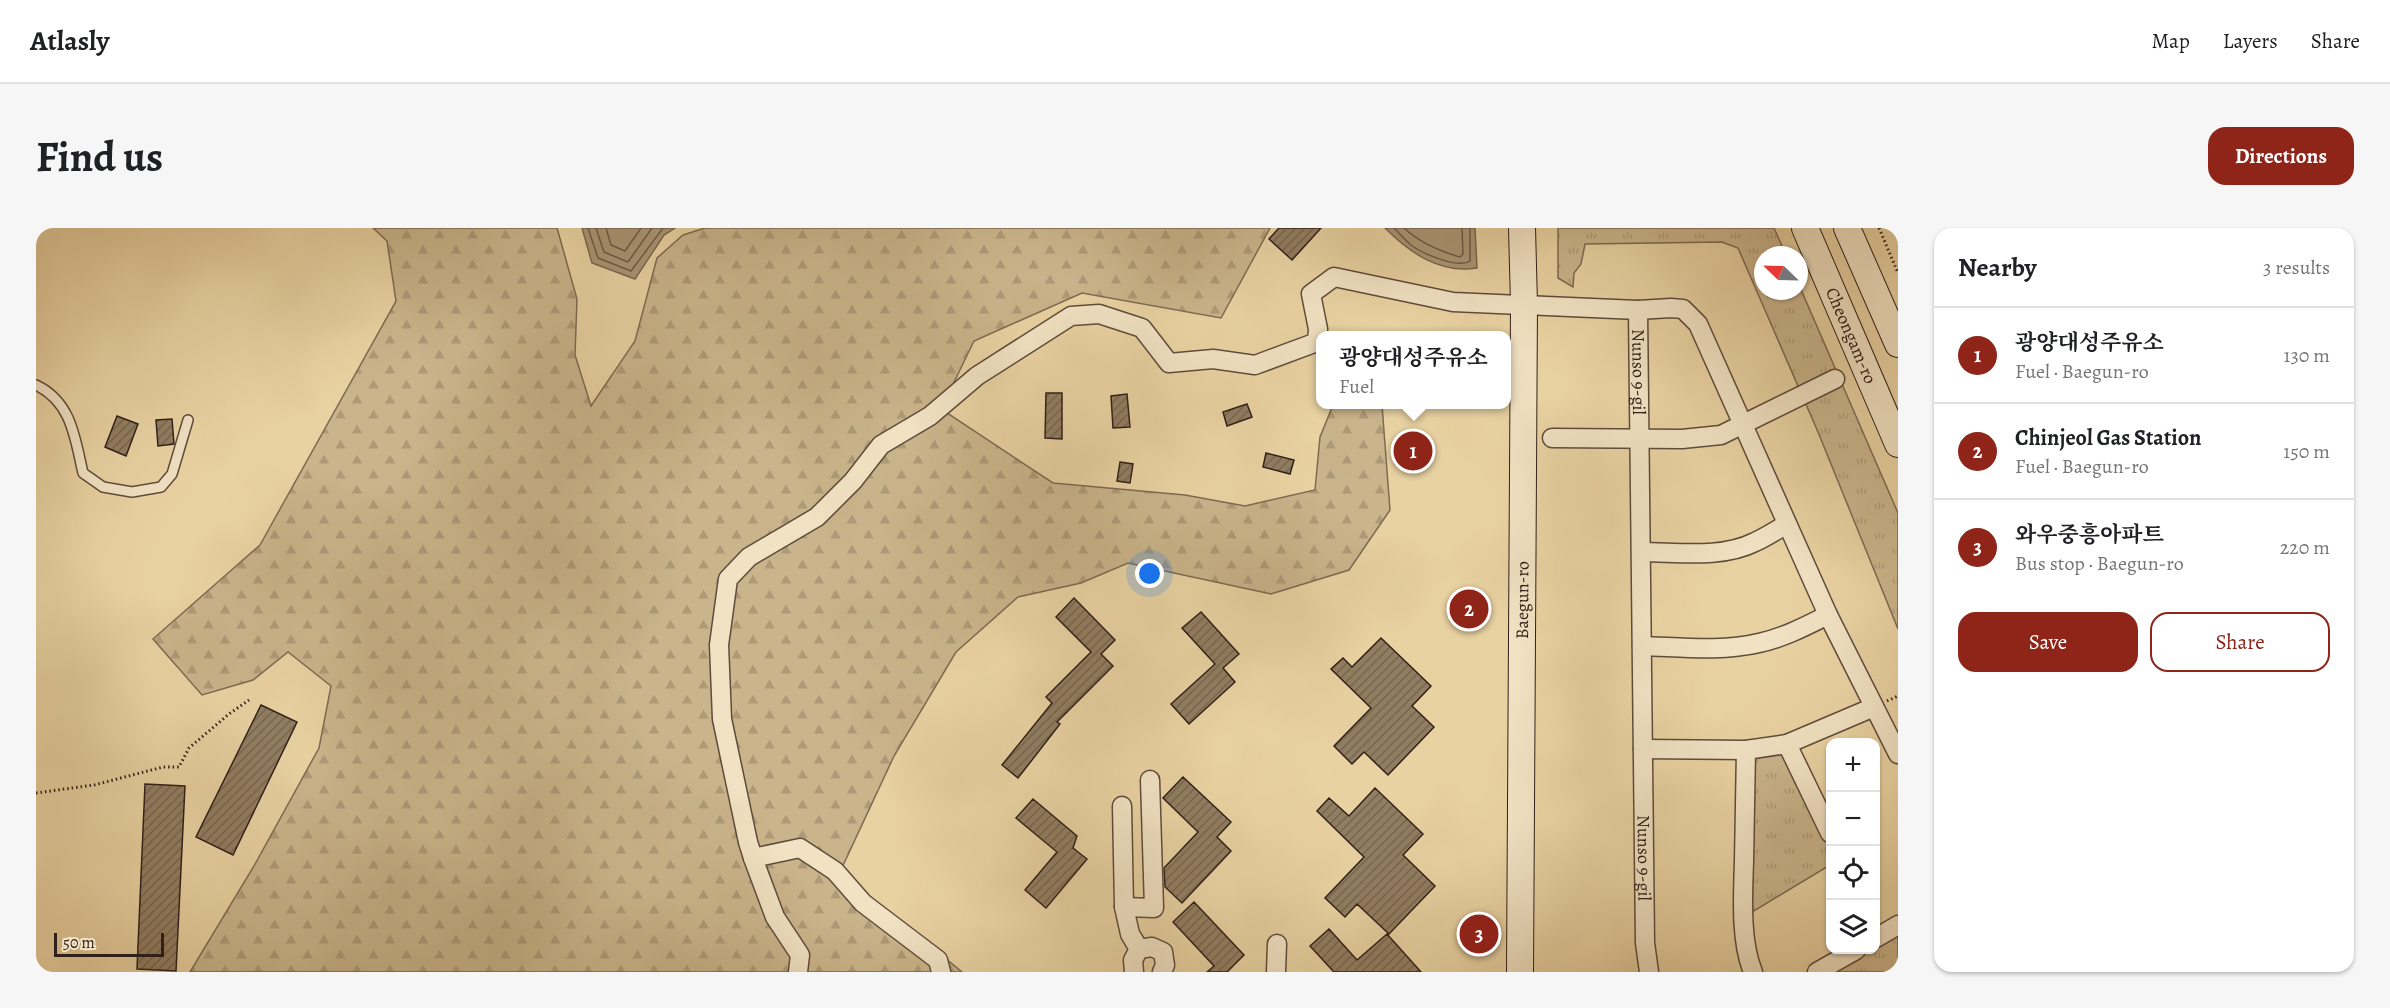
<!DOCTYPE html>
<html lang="en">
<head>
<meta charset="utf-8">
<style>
	:root { --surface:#fff; --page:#f6f6f6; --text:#202124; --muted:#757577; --line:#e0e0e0; --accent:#8f2418 }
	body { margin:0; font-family:Alegreya,"Noto Serif KR",serif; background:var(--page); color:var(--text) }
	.controls { position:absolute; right:18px; bottom:18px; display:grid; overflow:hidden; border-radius:12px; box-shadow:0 2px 4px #0004 }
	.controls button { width:54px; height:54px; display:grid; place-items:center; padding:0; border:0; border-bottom:2px solid var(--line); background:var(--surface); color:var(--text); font:30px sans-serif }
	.compass { position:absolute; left:1718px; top:18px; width:54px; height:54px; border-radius:50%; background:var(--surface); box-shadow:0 2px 4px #0004; rotate:293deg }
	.scale { position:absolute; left:18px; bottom:15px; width:110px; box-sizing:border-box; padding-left:6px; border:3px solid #31201a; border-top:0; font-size:16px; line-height:21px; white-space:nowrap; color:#31201a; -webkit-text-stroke:4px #f1e2c3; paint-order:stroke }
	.you { position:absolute; left:1114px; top:346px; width:21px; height:21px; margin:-15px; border:4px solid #fff; border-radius:50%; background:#1a73e8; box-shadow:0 0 0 9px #1a73e833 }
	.badge { display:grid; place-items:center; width:39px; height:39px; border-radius:50%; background:var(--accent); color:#fff; font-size:20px; font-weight:700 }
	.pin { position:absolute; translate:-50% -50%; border:3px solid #fff; box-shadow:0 2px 6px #0006 }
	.popup { position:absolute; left:1280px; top:103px; width:195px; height:78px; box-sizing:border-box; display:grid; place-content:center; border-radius:12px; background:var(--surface); filter:drop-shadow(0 2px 4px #0005); font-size:20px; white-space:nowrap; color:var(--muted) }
	.popup b { font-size:22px; color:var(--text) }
	.popup::after { content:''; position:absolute; left:50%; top:100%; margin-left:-12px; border:12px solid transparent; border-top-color:var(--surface) }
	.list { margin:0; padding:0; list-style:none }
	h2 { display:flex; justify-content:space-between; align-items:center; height:78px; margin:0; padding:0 24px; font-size:26px }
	h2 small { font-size:20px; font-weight:400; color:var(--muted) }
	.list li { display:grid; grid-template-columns:39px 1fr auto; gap:18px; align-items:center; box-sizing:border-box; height:96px; padding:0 24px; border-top:2px solid var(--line) }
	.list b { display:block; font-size:22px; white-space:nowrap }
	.list p { margin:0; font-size:20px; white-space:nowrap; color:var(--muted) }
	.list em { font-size:20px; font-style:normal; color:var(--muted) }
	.actions { display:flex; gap:12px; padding:18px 24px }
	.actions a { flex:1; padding:14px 0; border:2px solid var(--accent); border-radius:18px; text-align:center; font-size:21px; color:var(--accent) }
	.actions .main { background:var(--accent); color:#fff }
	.icon { flex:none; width:33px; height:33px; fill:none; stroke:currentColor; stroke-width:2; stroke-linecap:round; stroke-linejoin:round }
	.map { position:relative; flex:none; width:1862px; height:744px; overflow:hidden; border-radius:18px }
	header { display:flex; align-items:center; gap:36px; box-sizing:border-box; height:84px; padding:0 30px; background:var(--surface); border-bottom:2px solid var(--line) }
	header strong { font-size:28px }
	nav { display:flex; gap:33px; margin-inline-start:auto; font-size:21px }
	.intro { display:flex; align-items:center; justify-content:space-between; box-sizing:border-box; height:144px; padding:0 36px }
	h1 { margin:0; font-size:42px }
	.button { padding:15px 27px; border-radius:18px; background:var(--accent); color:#fff; font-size:21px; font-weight:700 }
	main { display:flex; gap:36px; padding:0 36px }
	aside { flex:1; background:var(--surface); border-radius:18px; box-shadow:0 2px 4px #0004 }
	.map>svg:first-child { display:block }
</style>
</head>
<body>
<header>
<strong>Atlasly</strong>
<nav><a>Map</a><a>Layers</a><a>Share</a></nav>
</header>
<div class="intro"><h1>Find us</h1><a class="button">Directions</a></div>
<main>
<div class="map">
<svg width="1862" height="744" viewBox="0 0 1862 744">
	<defs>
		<pattern id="grass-tufts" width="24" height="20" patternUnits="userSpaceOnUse" patternTransform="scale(1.5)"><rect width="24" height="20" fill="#cab48b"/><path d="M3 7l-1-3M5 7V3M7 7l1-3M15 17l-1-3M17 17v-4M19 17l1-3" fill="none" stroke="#ae9a77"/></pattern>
		<pattern id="forest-firs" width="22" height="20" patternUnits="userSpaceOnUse" patternTransform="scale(1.5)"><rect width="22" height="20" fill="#cab48b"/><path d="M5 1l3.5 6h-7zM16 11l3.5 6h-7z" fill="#ae9a77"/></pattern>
		<pattern id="building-hatch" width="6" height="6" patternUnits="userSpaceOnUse" patternTransform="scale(1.5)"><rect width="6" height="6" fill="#917d61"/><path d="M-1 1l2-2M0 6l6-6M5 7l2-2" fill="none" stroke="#77664f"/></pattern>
	</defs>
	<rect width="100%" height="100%" fill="#e9d2a2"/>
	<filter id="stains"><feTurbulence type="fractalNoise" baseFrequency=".00333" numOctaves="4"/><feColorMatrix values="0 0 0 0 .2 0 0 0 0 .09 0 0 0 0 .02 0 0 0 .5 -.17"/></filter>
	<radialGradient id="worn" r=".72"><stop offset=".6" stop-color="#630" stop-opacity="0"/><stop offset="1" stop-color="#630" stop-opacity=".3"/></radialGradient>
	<path fill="url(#grass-tufts)" stroke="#7e6a52" stroke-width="1.5" d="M1522 0H1738L1750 27H1727V63H1763V57L1862 285V401L1782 204 1702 20 1686 14 1549 16 1545 36 1538 45 1537 59 1522 50Z
		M1751 516 1794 605V637L1708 689 1710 522Z
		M1862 697V744H1781L1820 722H1840V710Z"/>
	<path fill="url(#forest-firs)" stroke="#7e6a52" stroke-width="1.5" d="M337 0H521L541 71 539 127 555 178 599 113 621 30 647 7 669 0H1234L1185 90 1046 65 938 113 905 181 1017 255 1149 267 1209 278 1279 262 1284 209 1297 177H1346L1354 282 1313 342 1235 366 1092 335 1045 355 982 369 920 424 858 528 804 644 926 744H154L218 638 283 520 295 458 252 424 217 452 166 467 117 411 224 317 360 73 351 13Z"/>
	<path fill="#aa9574" stroke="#7a6650" stroke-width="1.5" d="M546 0H639L628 7 599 51 556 35Z
		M1349 0H1439L1441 40C1404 46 1374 25 1349 0Z"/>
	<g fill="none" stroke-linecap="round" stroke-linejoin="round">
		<path stroke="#6e5a47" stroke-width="1.5" d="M552 0 562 30 595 43 627 0
			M560 0 568 24 592 34 616 0
			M570 0 575 17 589 23 605 0
			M1358 0C1363 5 1369 12 1375 17 1387 26 1422 41 1434 33V0
			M1368 0C1384 15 1403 23 1424 29L1427 26 1426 0"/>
	</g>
	<path fill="url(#building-hatch)" stroke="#31201a" stroke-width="1.5" d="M1243 0H1285L1256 32 1233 11Z
		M1010 165H1026V211L1009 210Z
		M1091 166 1094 199 1077 200 1075 168Z
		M1211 176 1216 189 1191 198 1187 184Z
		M81 188 102 196 90 228 69 219Z
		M136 191 138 216 122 218 120 192Z
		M1230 225 1258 232 1254 246 1227 239Z
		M1084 234 1097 236 1094 255 1081 253Z
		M1427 367H1439L1438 395H1426Z
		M1038 370 1079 412 1065 426 1077 438 1021 494 1024 496 982 550 966 537 1016 475 1010 469 1055 424 1020 389Z
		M1165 384 1203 426 1187 440 1199 454 1153 496 1135 476 1179 436 1146 400Z
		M1345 410 1395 458 1376 478 1398 499 1352 547 1328 524 1316 536 1298 518 1335 480 1295 441 1307 430 1316 439Z
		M225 477 261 494 197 627 160 609Z
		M1147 549 1195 594 1181 609 1195 623 1146 675 1129 659 1128 640 1162 604 1127 570Z
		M109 556 149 558 140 743 101 741Z
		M1339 560 1387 606 1367 627 1399 658 1353 706 1321 676 1309 689 1289 670 1328 629 1281 583 1293 570 1313 588Z
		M997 571 1041 608 1037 620 1051 631 1010 680 989 662 1021 624 980 590Z
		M1158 674 1208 727 1191 744H1171L1178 738 1137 694Z
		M1293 701 1321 732 1351 706 1385 744H1298L1274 718Z"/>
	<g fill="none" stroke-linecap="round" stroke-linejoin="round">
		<g stroke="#5f4c3c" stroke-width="12">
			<path id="lane" d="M0 157C36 174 39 211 47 245L67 259 96 264 125 259 136 246 152 192"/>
		</g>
		<g stroke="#5f4c3c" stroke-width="21">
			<g id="street">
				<path id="s1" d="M1602 82 1609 715 1613 744"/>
				<path d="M1516 210 1646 211 1685 207 1799 151"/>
				<path d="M1605 324C1642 324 1685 331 1719 314 1730 309 1741 302 1751 296"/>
				<path d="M1606 418C1644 419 1685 424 1723 415 1747 410 1770 398 1792 387"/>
				<path d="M1751 516 1794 605"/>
				<path d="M1607 521 1710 522 1751 516 1838 479"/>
				<path d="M1710 522C1709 559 1709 596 1708 633 1707 667 1704 713 1717 744"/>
				<path d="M1086 578 1088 679 1094 706 1103 721"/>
				<path d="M717 630 739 689 764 727 762 744"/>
				<path d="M1088 679 1118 680 1114 552"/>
				<path d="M1840 710 1862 697"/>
				<path d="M905 744 902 732 827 675 799 643 764 620 717 630 712 614 686 491 683 417 692 351 713 329 781 289 817 253 845 217 894 188 941 148 1035 88 1063 86 1106 100 1133 135 1177 131 1219 137 1281 114 1282 101 1275 66 1298 49 1417 74 1602 82 1635 80 1647 81 1662 96 1792 387 1862 526"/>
				<path d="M1098 744 1097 732 1103 721 1116 719 1127 724 1129 737 1126 744"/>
				<path d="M1240 744 1241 716"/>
				<path d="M1781 744 1820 722"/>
			</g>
		</g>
		<g stroke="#31201a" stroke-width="28">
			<g id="secondary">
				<path id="s2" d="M1769 0 1862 216"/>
				<path d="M1811 0 1862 116"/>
				<path id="s3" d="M1484 744 1488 76 1486 0"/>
			</g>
		</g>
		<path stroke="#31201a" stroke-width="3" stroke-dasharray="1.5 3" stroke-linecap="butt" d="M1843 0 1862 45
			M1851 473 1862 468
			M0 565 58 557 127 539H143L153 520 193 486 213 472"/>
		<use href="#lane" stroke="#f1e2c3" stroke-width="9"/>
		<use href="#street" stroke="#f1e2c3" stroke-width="18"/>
		<use href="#secondary" stroke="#f1e2c3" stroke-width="26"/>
	</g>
	<g text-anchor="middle" stroke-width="5" stroke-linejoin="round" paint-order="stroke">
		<g font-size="18" fill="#31201a" stroke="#f1e2c3">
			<text dy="6" stroke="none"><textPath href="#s2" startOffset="117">Cheongam-ro</textPath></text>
			<text dy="6" stroke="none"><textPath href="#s1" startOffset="62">Nunso 9-gil</textPath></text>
			<text dy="6" stroke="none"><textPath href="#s3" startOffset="372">Baegun-ro</textPath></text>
			<text dy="6" stroke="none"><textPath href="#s1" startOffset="548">Nunso 9-gil</textPath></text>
		</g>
	</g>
	<rect width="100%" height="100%" filter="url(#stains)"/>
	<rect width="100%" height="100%" fill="url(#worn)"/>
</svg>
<div class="controls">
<button>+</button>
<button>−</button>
<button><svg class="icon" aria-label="locate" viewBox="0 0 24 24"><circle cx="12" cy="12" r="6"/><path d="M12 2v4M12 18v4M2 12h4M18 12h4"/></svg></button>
<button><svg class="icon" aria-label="layers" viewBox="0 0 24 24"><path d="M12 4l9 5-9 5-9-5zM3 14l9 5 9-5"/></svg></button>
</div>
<svg class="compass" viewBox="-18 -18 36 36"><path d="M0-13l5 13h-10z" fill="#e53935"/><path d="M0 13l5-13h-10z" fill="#757577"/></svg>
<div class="scale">50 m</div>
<div class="you"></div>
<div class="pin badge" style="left:1377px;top:223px">1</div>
<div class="popup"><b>광양대성주유소</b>Fuel</div>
<div class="pin badge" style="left:1433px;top:381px">2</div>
<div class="pin badge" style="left:1443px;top:706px">3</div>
</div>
<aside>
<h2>Nearby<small>3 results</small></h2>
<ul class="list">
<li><span class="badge">1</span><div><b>광양대성주유소</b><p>Fuel · Baegun-ro</p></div><em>130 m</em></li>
<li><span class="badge">2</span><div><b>Chinjeol Gas Station</b><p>Fuel · Baegun-ro</p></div><em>150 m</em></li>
<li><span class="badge">3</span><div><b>와우중흥아파트</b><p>Bus stop · Baegun-ro</p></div><em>220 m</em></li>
</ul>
<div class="actions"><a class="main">Save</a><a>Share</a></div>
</aside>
</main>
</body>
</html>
